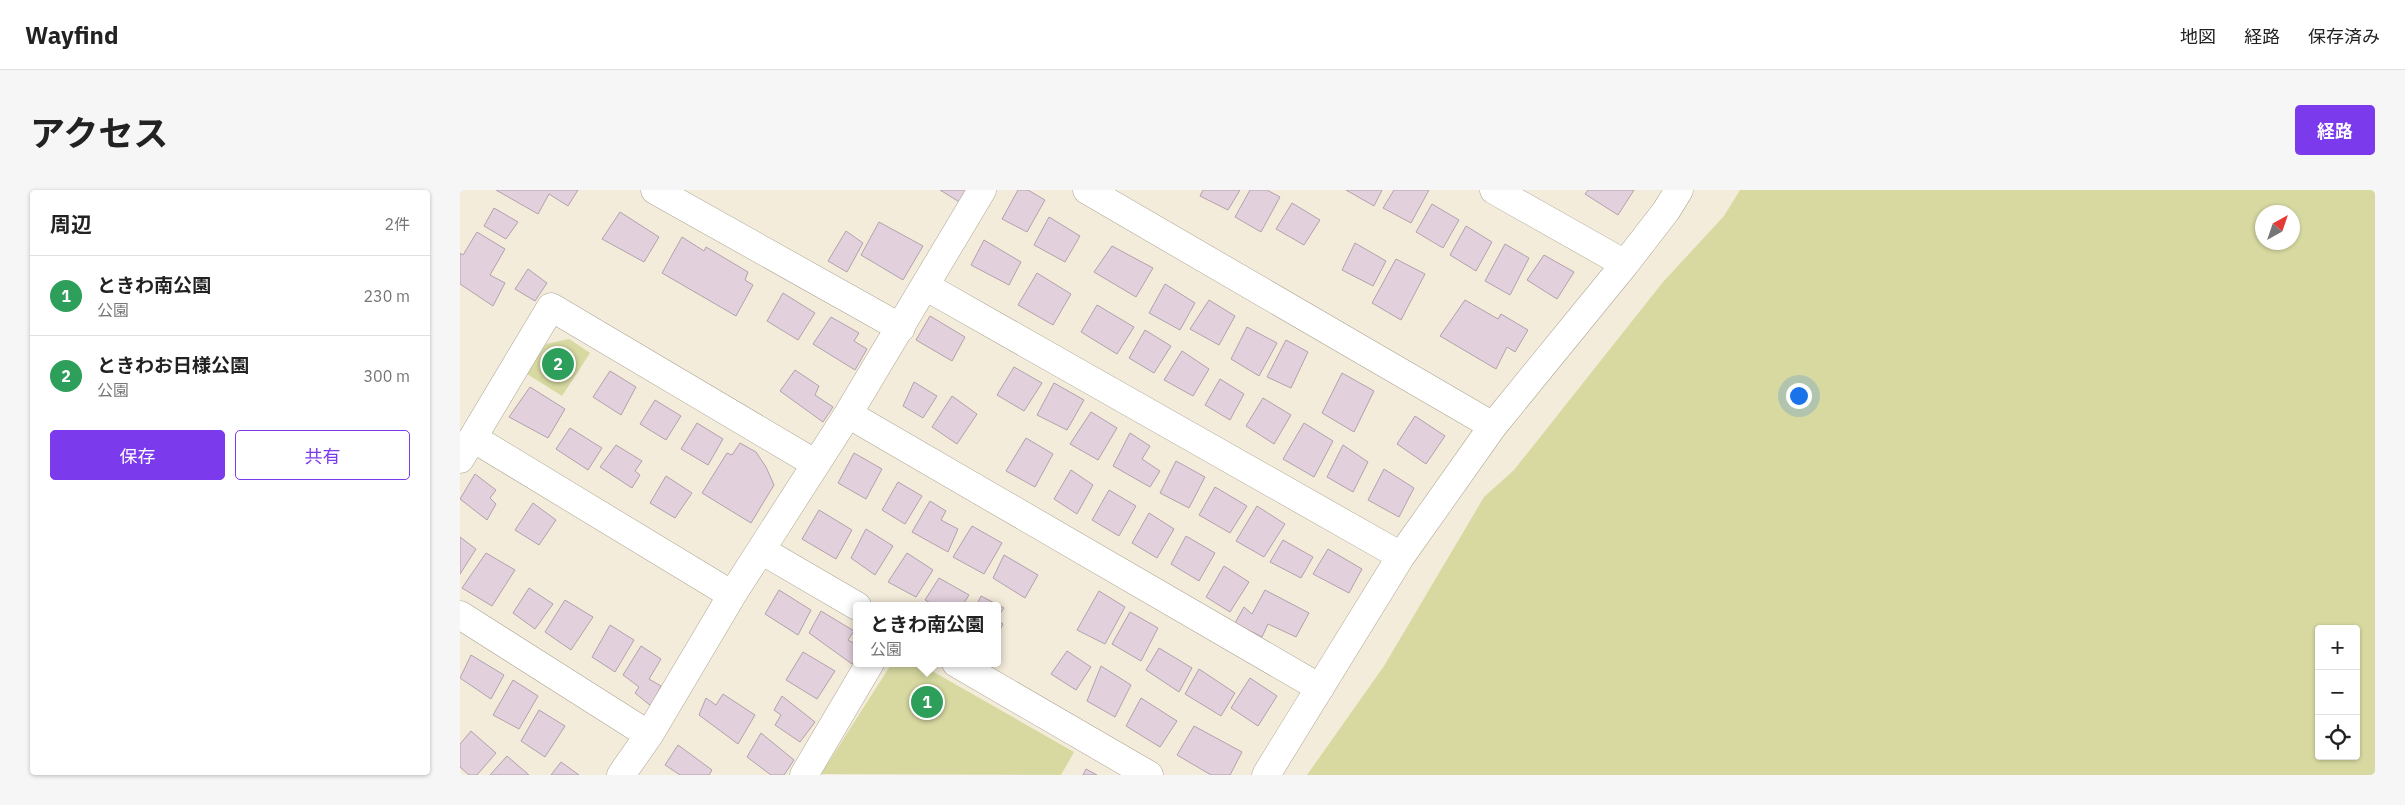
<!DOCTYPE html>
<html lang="ja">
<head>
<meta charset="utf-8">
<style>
	:root { --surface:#fff; --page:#f6f6f6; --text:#222; --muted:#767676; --line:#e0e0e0; --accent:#7c3aed }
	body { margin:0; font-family:"IBM Plex Sans","Noto Sans JP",sans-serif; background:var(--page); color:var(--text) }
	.controls { position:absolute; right:15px; bottom:15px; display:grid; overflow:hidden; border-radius:5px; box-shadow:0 1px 4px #0004 }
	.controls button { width:45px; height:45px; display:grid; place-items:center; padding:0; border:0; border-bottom:1px solid var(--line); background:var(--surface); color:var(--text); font:25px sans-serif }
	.compass { position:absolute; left:1795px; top:15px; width:45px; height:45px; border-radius:50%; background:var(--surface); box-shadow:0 1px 4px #0004; rotate:40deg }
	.you { position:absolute; left:1338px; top:205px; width:18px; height:18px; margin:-12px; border:4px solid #fff; border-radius:50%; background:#1a73e8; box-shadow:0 0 0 8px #1a73e833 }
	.badge { display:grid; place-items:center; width:32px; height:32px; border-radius:50%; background:var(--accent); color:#fff; font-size:16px; font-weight:700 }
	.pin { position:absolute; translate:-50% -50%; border:2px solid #fff; box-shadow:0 1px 5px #0006 }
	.popup { position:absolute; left:393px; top:412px; width:148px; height:65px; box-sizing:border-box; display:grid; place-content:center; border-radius:5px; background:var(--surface); filter:drop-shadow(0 1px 4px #0005); font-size:16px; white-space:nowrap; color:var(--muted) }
	.popup b { font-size:19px; color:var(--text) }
	.popup::after { content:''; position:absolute; left:50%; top:100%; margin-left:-10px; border:10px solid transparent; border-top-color:var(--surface) }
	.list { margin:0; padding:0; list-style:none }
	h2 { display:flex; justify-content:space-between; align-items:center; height:65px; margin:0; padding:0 20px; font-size:21px }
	h2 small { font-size:16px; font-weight:400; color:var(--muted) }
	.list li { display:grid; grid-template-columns:32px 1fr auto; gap:15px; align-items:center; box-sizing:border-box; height:80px; padding:0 20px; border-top:1px solid var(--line) }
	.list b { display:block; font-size:19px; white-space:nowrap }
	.list p { margin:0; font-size:16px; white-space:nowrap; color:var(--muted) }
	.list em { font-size:16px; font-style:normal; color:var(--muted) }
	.actions { display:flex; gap:10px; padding:15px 20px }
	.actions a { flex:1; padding:11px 0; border:1px solid var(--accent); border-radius:5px; text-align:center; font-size:18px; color:var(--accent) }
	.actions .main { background:var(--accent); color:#fff }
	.icon { flex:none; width:28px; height:28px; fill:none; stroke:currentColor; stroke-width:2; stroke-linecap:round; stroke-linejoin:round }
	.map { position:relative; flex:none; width:1915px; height:585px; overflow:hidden; border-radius:5px }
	header { display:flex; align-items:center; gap:30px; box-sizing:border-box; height:70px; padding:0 25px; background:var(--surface); border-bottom:1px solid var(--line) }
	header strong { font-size:24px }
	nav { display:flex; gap:28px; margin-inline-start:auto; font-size:18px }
	.intro { display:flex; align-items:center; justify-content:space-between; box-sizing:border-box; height:120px; padding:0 30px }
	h1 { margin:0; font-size:35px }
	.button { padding:12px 22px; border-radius:5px; background:var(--accent); color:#fff; font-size:18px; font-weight:700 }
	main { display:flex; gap:30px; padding:0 30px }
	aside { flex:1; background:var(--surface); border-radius:5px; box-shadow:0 1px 4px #0004 }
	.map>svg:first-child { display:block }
</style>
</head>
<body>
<header>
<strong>Wayfind</strong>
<nav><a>地図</a><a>経路</a><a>保存済み</a></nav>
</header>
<div class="intro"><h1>アクセス</h1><a class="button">経路</a></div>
<main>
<aside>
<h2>周辺<small>2件</small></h2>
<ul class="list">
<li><span class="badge" style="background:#2e9e5b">1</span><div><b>ときわ南公園</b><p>公園</p></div><em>230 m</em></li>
<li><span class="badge" style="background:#2e9e5b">2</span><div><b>ときわお日様公園</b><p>公園</p></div><em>300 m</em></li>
</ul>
<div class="actions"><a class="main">保存</a><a>共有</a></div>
</aside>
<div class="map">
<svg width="1915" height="585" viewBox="0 0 1915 585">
	<rect width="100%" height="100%" fill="#f4ecda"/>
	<path fill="#d7d9a1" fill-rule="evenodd" d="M1280 0H1915V585H847L924 476 1024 307 1054 280 1203 92 1264 26ZM1832 22V52H1802V22ZM1859 439H1896V566H1859Z
		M109 149 130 163 102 206 67 184 86 154Z
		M432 473H458L614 562 601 585 361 584Z"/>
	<path fill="#e2d0dc" stroke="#b2a1ad" d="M36 0H118L108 16 89 4 78 24Z
		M480 0H508L501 13Z
		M558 0H568L585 10 567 42 542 29Z
		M743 0H780L768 20 740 6Z
		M790 0H807L820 7 801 42 775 27Z
		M886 0H922L914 16Z
		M934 0H969L951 33 923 18Z
		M1128 0H1174L1158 25 1125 4Z
		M832 13 860 30 844 55 816 39Z
		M972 14 999 30 983 58 956 42Z
		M34 18 58 32 46 49 24 36Z
		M160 22 199 47 184 72 142 49Z
		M589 27 620 46 605 72 574 55Z
		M419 32 463 56 443 90 401 65Z
		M1006 36 1032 52 1016 81 990 65Z
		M386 41 403 53 387 82 368 71Z
		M17 42 45 59 30 85 45 93 33 116 0 94V63L3 65Z
		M222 47 244 61 246 57 288 82 285 90 293 95 276 126 202 83Z
		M524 50 561 72 549 95 511 75Z
		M895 53 926 71 913 96 882 80Z
		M1045 54 1069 68 1050 105 1025 91Z
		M652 56 693 78 676 107 634 82Z
		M1084 65 1114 82 1097 109 1067 90Z
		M936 69 965 84 941 130 912 113Z
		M68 79 87 93 75 111 55 99Z
		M577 83 611 104 593 135 558 115Z
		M705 94 735 113 720 140 689 123Z
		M323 103 355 123 338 150 307 131Z
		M749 110 775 126 759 155 730 139Z
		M1005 110 1038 129 1041 124 1068 140 1055 162 1047 157 1036 179 980 146Z
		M637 115 674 137 657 164 621 142Z
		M470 126 505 147 492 171 456 150Z
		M371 127 399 143 394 151 407 159 395 180 353 154Z
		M787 137 817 153 799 186 771 169Z
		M685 140 711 156 694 183 669 168Z
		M826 150 848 162 831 198 807 187Z
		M722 161 749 179 733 206 704 190Z
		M554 177 582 193 564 221 537 205Z
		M335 180 359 196 355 205 373 217 363 232 320 201Z
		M150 181 176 197 161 225 133 207Z
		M882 183 914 201 894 242 862 223Z
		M760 189 784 204 770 230 745 215Z
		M454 192 477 206 463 228 443 216Z
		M594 193 624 210 607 240 577 225Z
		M70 197 105 219 88 248 49 227Z
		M492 206 517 224 497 254 472 237Z
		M803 208 831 225 814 254 786 236Z
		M195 210 221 226 206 250 180 234Z
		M631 222 657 238 638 270 610 254Z
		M955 226 985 246 966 274 937 254Z
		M237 233 263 249 248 275 221 259Z
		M844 233 873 251 854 287 823 269Z
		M110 238 142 258 128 280 96 259Z
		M670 243 690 256 682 269 700 281 690 297 653 276Z
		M566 248 593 264 575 297 546 281Z
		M280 253 296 262 306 277 314 295 291 333 242 303 267 263 272 265Z
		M156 255 182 271 175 281 180 285 172 298 140 277Z
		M883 255 908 272 893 302 867 287Z
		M394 263 422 279 406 309 378 293Z
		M716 271 745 287 729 318 700 303Z
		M924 279 954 298 939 327 908 310Z
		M611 280 633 295 617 324 594 309Z
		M15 284 36 300 30 308 36 314 27 330 0 309Z
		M206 286 232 303 215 328 190 313Z
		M438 292 462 306 445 334 422 320Z
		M755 297 787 316 770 343 739 325Z
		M649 300 676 316 659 346 632 330Z
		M470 311 486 321 481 330 498 339 488 362 452 342Z
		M73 313 96 330 79 355 55 340Z
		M797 316 825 334 804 367 776 351Z
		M359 320 392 340 376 369 342 349Z
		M689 323 714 339 697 368 672 353Z
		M512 336 542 353 524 384 493 367Z
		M406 339 433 356 415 385 391 368Z
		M726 346 755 363 739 391 711 374Z
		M0 347 16 359 0 384Z
		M823 350 853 367 841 388 810 372Z
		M868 359 902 379 889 403 853 384Z
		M26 363 55 380 32 416 2 398Z
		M447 363 473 380 456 407 428 392Z
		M544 365 578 385 565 408 533 388Z
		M764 376 789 392 770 422 746 407Z
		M479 388 509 405 502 416H476L465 410Z
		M69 398 93 414 75 439 53 423Z
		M319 400 351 420 338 445 305 424Z
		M805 400 849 423 836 447 808 434 802 447 775 433 784 417 792 424Z
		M639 401 665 417 645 454 617 440Z
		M521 406 544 418 537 428V416H516Z
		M105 410 133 427 111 460 85 442Z
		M361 421 394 441 388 450 397 455V465L392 474 349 443Z
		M670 422 698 438 681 471 652 454Z
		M537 430 543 434 537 445Z
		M150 435 174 450 155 482 132 467Z
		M181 456 201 469 189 489 201 496 191 516 175 503 179 497 163 485Z
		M699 458 732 478 719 502 686 480Z
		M607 461 631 477 616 500 591 484Z
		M343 462 375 481 357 509 326 490Z
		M11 465 44 485 31 509 0 488Z
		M641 476 671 495 655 527 627 511Z
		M739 479 775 503 761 526 725 504Z
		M790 488 817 506 798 536 771 518Z
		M53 490 78 506 59 539 33 525Z
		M263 504 295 525 278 554 239 525 246 508 256 515Z
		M322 506 355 532 340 552 315 535 321 525 314 520Z
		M681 508 717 531 700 557 666 536Z
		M79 520 105 536 85 567 61 551Z
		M734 536 782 562 770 585H751L717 565Z
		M11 541 36 563 17 585H9L0 577V554Z
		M301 543 334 570 324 585H311L287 567Z
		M218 555 252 580 249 585H220L205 575Z
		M47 566 69 585H30Z
		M101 572 119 585H91Z
		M626 579 637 585H623Z"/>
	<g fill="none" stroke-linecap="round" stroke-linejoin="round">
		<g stroke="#aca593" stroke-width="29">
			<path id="minor" d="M195 0 441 138
				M627 0 1033 236
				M1034 0 1165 74
				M465 96 941 366
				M388 224 860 498
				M13 248 272 405
				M0 269 91 117 356 274
				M301 360 397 416
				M0 425 189 545
				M496 473 689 585
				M161 585 189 545 272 405 388 224 522 0
				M344 585 410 473
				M806 585 941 366 1033 236 1165 74 1206 21 1219 0"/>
		</g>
		<use href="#minor" stroke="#fff" stroke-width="28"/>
	</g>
</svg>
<div class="controls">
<button>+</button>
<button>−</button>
<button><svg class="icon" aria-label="locate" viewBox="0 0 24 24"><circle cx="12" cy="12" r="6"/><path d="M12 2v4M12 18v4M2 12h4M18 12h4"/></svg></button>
</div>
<svg class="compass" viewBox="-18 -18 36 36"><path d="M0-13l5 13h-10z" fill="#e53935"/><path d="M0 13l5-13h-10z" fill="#767676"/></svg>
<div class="you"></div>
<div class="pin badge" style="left:467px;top:512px;background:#2e9e5b">1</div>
<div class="popup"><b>ときわ南公園</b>公園</div>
<div class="pin badge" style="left:98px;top:174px;background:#2e9e5b">2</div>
</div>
</main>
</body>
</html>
